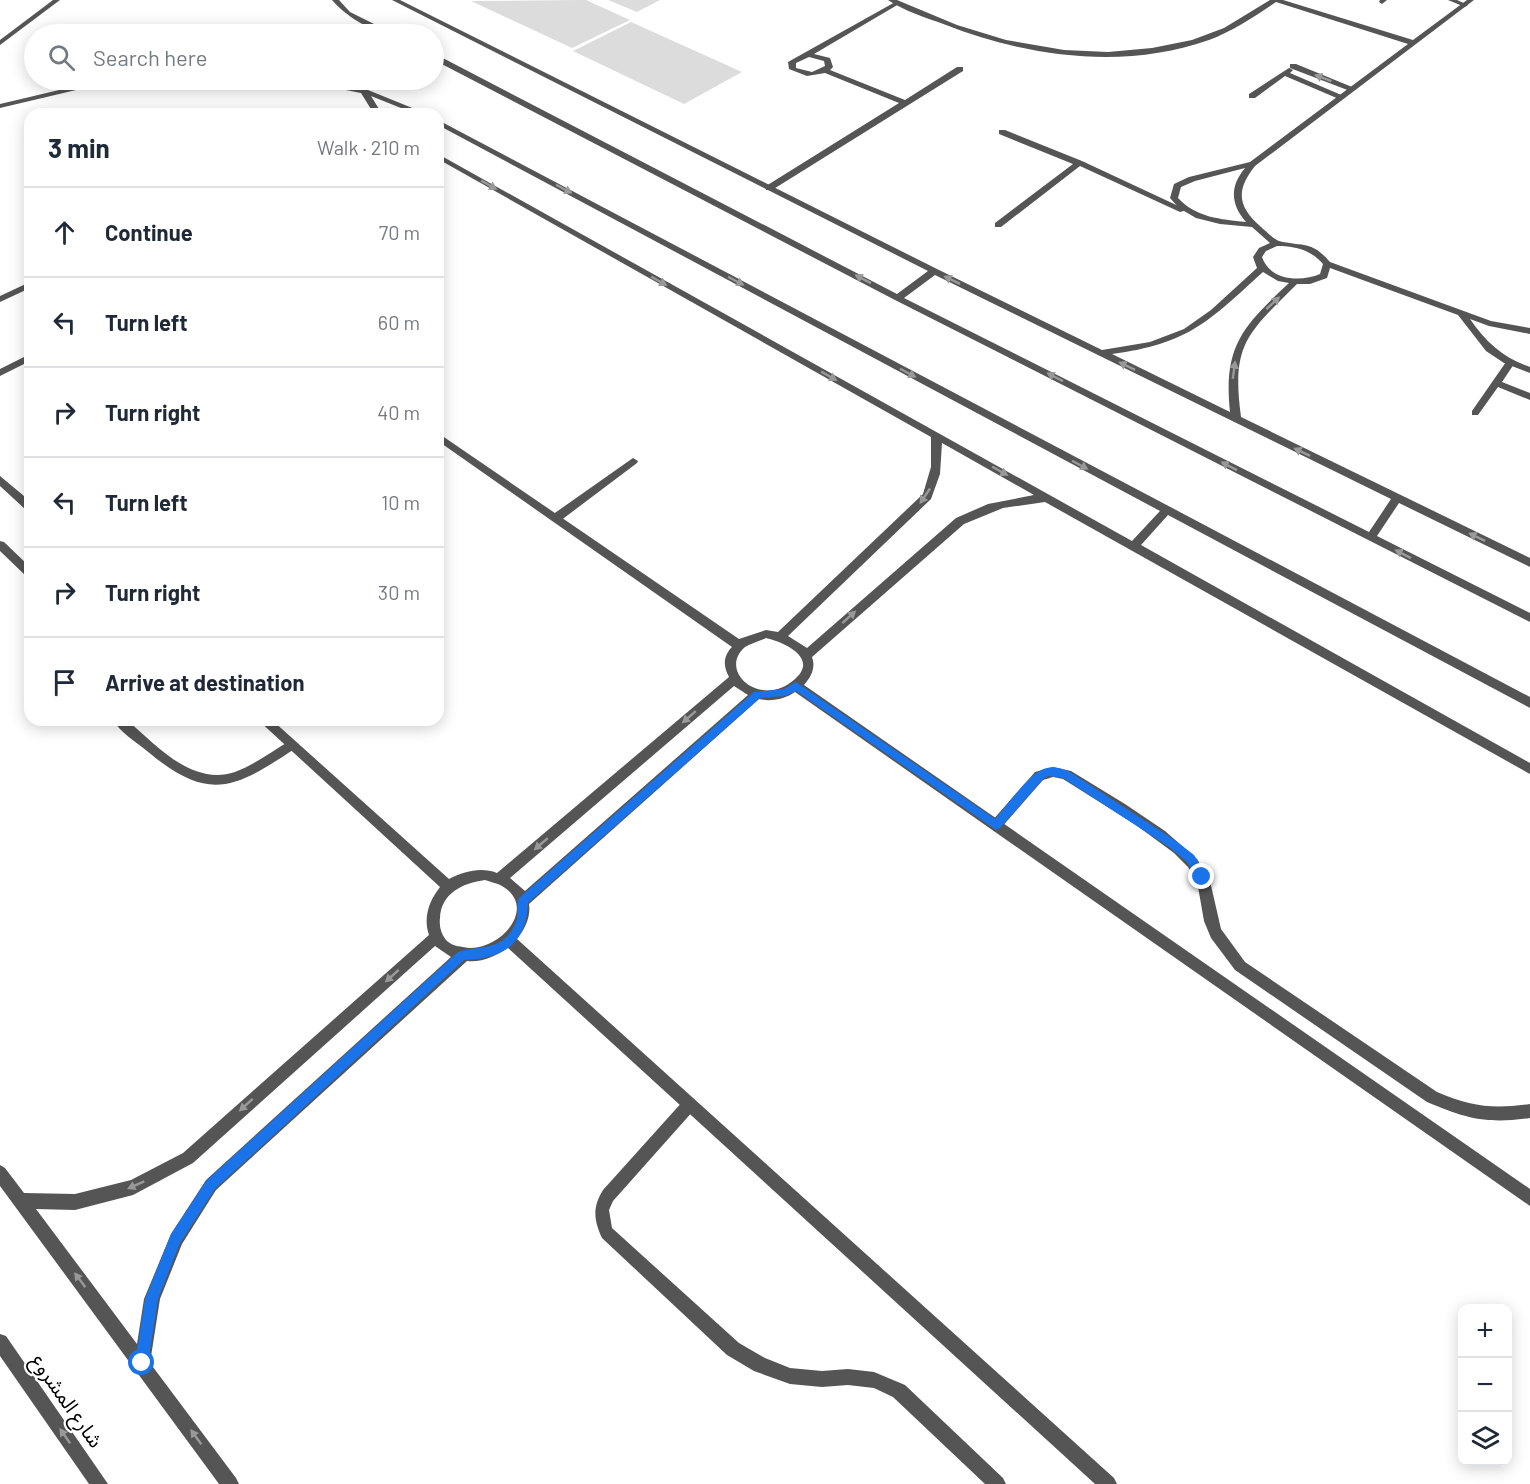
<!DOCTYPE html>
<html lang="en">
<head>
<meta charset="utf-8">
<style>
	:root { --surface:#fff; --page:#f2f2f3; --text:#1f2937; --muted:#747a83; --line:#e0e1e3 }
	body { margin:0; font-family:Barlow,"Noto Sans Arabic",sans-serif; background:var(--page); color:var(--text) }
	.controls { position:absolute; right:18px; bottom:18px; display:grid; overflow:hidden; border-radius:12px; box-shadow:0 3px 15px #0003 }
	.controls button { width:54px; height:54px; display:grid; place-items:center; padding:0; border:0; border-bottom:2px solid var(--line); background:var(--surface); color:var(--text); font:30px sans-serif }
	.stop { position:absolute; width:18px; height:18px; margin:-14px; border:4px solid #1a73e8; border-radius:50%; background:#fff }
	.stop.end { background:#1a73e8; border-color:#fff; box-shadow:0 2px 6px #0008 }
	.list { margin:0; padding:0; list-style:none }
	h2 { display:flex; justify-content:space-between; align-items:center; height:78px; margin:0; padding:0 24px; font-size:26px }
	h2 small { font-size:20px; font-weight:400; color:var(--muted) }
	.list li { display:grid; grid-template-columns:39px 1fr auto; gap:18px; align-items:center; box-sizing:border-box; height:90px; padding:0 24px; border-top:2px solid var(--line) }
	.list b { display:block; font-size:22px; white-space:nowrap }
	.list em { font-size:20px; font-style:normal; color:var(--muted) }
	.icon { flex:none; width:33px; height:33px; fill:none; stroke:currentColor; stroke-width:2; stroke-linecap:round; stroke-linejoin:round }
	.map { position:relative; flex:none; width:1530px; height:1484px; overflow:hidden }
	.search { position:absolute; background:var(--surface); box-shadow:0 3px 15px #0003; left:24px; top:24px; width:420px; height:66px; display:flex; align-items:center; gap:15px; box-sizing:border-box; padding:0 21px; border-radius:33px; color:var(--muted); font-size:22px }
	.panel { position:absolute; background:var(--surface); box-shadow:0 3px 15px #0003; left:24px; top:108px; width:420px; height:618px; border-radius:18px }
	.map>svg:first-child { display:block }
</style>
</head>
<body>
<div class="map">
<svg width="1530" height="1484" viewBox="0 0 1530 1484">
	<rect width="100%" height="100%" fill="#fff"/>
	<path fill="#dcdcdc" d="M586 0 630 20 572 48 471 1Z
		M608 0H660L637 12Z
		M631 22 742 72 684 104 573 51Z"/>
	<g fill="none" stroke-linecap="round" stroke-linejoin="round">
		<path fill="#555" fill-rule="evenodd" d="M1380 0H1387L1382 4 1379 2Z
			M1448 0H1457L1468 5 1465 7Z
			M897 1 899 2V4L814 54 830 58 833 67 830 70 905 100 957 67H963V71L772 190H766V186L899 103 825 73 807 76 789 69 788 62ZM809 57 824 61 825 66 812 72 796 68V63Z
			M1290 64H1296L1357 89 1350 91 1290 68Z
			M1289 68 1293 70 1290 73 1346 97 1339 99 1285 76 1255 98H1249V94Z
			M999 130H1005L1082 161 1187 210 1180 212 1080 166 1001 227H995V223L1073 164 999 134Z
			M30 282V288L0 302V296Z
			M1509 361 1514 364 1502 382 1530 393V400L1498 387 1478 415H1472V411L1506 362Z
			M633 458 638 461 637 463 560 521H552L551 518 552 515Z
			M0 541 4 542 30 567V577L26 576 0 551Z
			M113 720H127C157 746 192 786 235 772 254 765 271 752 288 742H296L298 745 296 748C234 789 209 803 147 751 136 742 120 732 113 720Z
			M1053 767 1071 771 1125 804 1165 831 1197 859 1210 881 1221 929 1245 962 1437 1092C1471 1107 1494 1109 1530 1104V1118C1487 1124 1467 1119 1427 1102L1235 970 1211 938 1204 921 1197 881 1188 867 1174 853 1136 825 1063 779 1053 777 1043 780 1000 829 996 830 992 829 990 825 992 821 1035 772Z
			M689 1098 694 1100 696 1105 694 1110 613 1201 609 1210 612 1228 739 1343 765 1358 790 1368 822 1371 848 1369 874 1372 905 1385 1003 1478 1006 1484H985L893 1397 874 1388 848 1385 822 1387 790 1384 754 1371 727 1355 602 1238C594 1220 592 1208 603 1190L684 1100Z"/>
		<path fill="#555" fill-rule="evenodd" d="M332 0H339L350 12 394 34C376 36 343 14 332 0Z
			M392 0H400L937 269 1102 350 1150 342 1184 329 1211 310 1257 268 1253 257 1259 248 1270 243 1252 227 1220 224 1196 218 1179 208 1170 198 1174 184 1189 177 1250 162 1408 44 1276 2C1255 16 1233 31 1209 40 1125 70 1027 57 946 25 927 18 904 11 888 0H897L957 25 1006 40 1064 50 1108 52 1152 48 1192 40 1224 28 1270 0H1283L1413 40 1467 0H1474L1255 166C1236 190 1237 206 1261 227 1266 231 1273 239 1279 241 1303 247 1311 240 1330 262L1491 321 1530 328V334L1489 326 1470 319C1486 342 1503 358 1530 367V373L1504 363 1486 351 1458 315 1330 268 1327 278 1310 284H1297C1248 333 1231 343 1241 417L1530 558V567L1399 503 1377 536 1530 613V622L895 300 434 60V55H437L897 294 928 271ZM1245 168C1230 186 1230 204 1246 222 1220 219 1197 218 1178 198L1181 187 1195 181ZM1277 246C1296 246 1311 250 1323 264L1320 274C1301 282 1270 281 1262 257L1266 251ZM1263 272 1278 281 1289 283C1243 326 1223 346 1230 412L1112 354C1188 344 1208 322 1263 272ZM935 275 1391 499 1369 532 904 298Z
			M116 80H137L133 82 93 86 0 108V104L93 82Z
			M302 80H314L361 88 365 80H371L368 90 427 114H416L371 96 382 114H374L361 93 305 82Z
			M438 120 1530 697V708L1168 515 1141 545 1530 763V774L1045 502 1003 508 964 524 812 657C816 668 811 677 804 685L1530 1189V1206L795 692C785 699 772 702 759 699L529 904C531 917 525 929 517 939L1114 1478 1117 1484H1095L508 948C496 956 481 963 467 961L216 1190 182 1244 160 1299 150 1363 236 1478 239 1484H219L0 1186V1165L5 1168 24 1193 75 1194 131 1180 183 1153 429 935C423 918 429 901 440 887L258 720H272L449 879C465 871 481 867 497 873L729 677C723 666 723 656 732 647L438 441V433L739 639 766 630 778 632 923 494 931 467V437L438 159V154L1132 541 1160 511 438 125ZM942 443 1034 495 988 504 956 518 807 648 788 636 931 499 940 474ZM766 638C784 642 819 658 795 679 761 710 717 671 745 647 751 643 760 641 766 638ZM734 686 748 695 525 891 510 878ZM485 880C490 882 497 883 502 886 540 908 497 955 463 947 456 946 451 945 446 940 441 934 439 926 440 918 441 893 463 883 485 880ZM435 946 451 957 206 1180 171 1234 144 1299 137 1344 36 1209 75 1210 133 1195 193 1163Z
			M30 354V361L0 376V369Z
			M0 476 30 501V511L26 510 0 486Z
			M0 1334 6 1336 108 1484H89L0 1356Z"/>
		<path fill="#555" fill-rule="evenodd" d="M53 0H60L0 45V40Z"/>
	</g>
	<defs><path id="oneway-solid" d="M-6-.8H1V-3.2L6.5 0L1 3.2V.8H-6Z" transform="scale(1.5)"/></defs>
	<g fill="#999">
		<use href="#oneway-solid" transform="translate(1323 78) rotate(-159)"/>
		<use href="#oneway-solid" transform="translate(489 185) rotate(29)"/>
		<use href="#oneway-solid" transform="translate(564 189) rotate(28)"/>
		<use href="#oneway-solid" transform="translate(863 279) rotate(-153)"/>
		<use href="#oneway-solid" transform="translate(952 280) rotate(-154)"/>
		<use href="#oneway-solid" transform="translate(659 281) rotate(29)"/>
		<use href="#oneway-solid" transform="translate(736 281) rotate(28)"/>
		<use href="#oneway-solid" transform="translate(1273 303) rotate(-43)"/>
		<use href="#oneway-solid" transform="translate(1127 366) rotate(-154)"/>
		<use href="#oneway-solid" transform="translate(1234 370) rotate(-82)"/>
		<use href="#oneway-solid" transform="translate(908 373) rotate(28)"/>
		<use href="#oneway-solid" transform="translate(829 376) rotate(29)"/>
		<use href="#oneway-solid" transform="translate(1055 377) rotate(-153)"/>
		<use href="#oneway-solid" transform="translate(1302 452) rotate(-154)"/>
		<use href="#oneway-solid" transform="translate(1080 465) rotate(28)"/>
		<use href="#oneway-solid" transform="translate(1229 466) rotate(-153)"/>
		<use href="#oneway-solid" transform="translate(1000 471) rotate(29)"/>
		<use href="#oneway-solid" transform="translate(925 496) rotate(124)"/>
		<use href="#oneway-solid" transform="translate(1477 537) rotate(-154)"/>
		<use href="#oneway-solid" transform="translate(1403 554) rotate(-153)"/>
		<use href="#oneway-solid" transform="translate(849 617) rotate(-42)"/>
		<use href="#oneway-solid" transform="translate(689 717) rotate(139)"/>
		<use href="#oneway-solid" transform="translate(541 844) rotate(139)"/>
		<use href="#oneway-solid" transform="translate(392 976) rotate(138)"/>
		<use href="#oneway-solid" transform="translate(246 1105) rotate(138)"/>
		<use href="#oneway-solid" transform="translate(136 1185) rotate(156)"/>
		<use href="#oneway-solid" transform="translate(80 1280) rotate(-127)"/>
		<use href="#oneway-solid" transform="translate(65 1436) rotate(-125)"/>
		<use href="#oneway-solid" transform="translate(196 1437) rotate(-126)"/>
	</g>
	<path fill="#1a73e8" d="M796 682 995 819C1007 806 1030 771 1047 768 1055 766 1063 769 1070 772L1176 841 1194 855 1207 877 1206 881H1198L1187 862 1169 847 1063 778 1048 776 1043 779 1000 828 996 830 796 691 785 696 760 698 528 903C526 945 503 958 464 960L215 1189 180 1243 158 1299 148 1363 146 1367 142 1369 137 1367 135 1363 145 1299 171 1234 206 1181 458 952C480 945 504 952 516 922 519 915 516 905 519 898L754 692 784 689Z"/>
	<g text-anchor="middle" stroke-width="4.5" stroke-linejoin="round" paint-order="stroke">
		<g font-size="20" fill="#000" stroke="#fff">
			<text transform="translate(67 1401) rotate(55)" y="7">شارع المشروع</text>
		</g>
	</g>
</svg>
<div class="controls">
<button>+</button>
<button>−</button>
<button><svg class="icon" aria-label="layers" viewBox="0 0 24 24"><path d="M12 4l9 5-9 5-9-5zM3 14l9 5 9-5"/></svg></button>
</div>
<div class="stop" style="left:142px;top:1363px"></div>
<div class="stop end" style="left:1202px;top:877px"></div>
<div class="search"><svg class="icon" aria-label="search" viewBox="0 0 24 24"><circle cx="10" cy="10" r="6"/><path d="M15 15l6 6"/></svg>Search here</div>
<section class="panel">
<h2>3 min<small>Walk · 210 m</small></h2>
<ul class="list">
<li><svg class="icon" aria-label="ahead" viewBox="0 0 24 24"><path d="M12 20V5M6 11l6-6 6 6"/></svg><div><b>Continue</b></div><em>70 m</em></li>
<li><svg class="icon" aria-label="left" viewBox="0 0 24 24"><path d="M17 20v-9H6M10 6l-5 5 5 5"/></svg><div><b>Turn left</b></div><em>60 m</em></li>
<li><svg class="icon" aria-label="right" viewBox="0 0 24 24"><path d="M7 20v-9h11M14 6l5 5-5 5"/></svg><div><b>Turn right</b></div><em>40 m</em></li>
<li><svg class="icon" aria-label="left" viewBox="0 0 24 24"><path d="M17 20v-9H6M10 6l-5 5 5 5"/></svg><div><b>Turn left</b></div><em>10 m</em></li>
<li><svg class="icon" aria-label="right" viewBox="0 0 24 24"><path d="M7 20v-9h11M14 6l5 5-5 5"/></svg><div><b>Turn right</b></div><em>30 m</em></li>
<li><svg class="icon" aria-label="arrive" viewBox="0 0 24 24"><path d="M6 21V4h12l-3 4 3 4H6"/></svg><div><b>Arrive at destination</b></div></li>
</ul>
</section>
</div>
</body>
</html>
